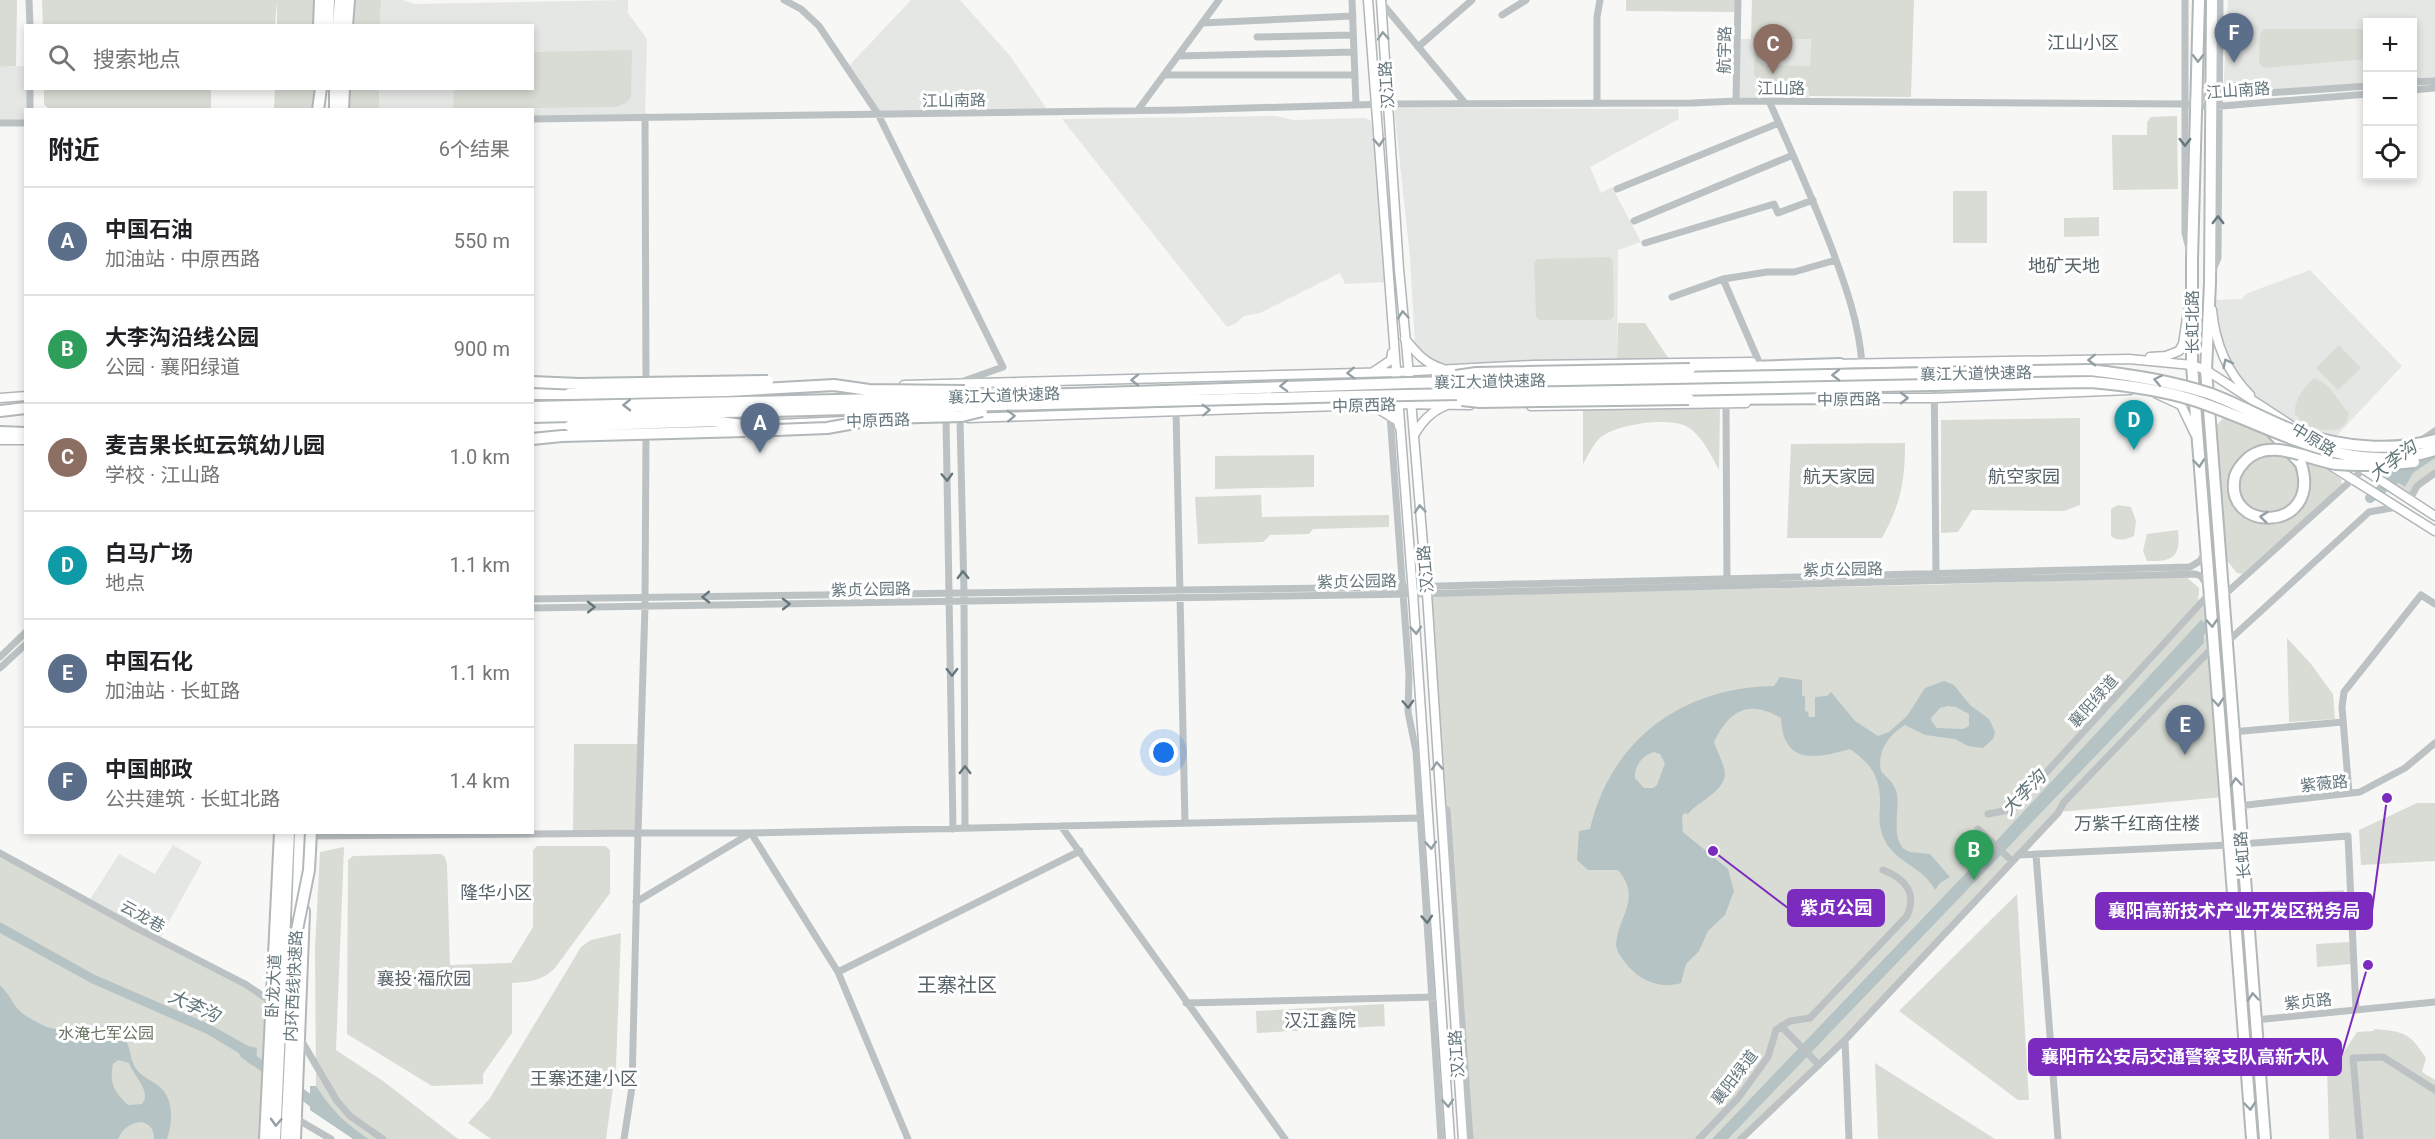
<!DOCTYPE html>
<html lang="zh">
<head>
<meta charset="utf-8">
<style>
	:root { --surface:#fff; --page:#f2f2f2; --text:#202124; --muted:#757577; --line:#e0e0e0; --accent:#0f766e }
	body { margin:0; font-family:Roboto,"Noto Sans SC",sans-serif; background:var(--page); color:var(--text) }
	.controls { position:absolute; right:18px; top:18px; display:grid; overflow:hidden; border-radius:0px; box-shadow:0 3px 9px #0003 }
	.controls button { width:54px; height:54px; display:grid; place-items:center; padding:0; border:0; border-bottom:2px solid var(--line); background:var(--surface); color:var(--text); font:30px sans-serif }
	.you { position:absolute; left:1164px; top:753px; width:21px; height:21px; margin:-15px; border:4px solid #fff; border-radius:50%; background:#1a73e8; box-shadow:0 0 0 9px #1a73e833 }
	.badge { display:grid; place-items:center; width:39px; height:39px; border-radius:50%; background:var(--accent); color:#fff; font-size:20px; font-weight:700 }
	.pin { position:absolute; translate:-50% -50px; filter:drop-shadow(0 2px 3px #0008) }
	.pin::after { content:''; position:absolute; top:32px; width:21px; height:18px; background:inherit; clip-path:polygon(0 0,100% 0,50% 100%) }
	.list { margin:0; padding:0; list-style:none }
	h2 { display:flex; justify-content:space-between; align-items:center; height:78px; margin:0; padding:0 24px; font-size:26px }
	h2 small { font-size:20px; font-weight:400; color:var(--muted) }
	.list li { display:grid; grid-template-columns:39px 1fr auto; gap:18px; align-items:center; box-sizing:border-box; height:108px; padding:0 24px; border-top:2px solid var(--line) }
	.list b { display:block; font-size:22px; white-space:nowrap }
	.list p { margin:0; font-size:20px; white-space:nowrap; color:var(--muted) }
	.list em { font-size:20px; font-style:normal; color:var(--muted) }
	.icon { flex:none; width:33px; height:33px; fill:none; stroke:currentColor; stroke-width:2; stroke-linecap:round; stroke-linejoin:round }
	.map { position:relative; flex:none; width:2435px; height:1139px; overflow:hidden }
	.search { position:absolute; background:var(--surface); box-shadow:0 3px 9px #0003; left:24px; top:24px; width:510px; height:66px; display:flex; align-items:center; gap:15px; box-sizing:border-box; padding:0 21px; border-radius:0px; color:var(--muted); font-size:22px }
	.panel { position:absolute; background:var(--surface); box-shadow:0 3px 9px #0003; left:24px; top:108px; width:510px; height:726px; border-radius:0px }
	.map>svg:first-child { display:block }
</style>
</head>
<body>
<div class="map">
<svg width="2435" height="1139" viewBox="0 0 2435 1139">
	<rect width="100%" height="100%" fill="#f7f7f5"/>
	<path fill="#e5e7e5" d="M381 0H403L414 4 628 0V13L647 39 645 117 533 119 532 110H379V89L532 88V26L380 25Z
		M911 0H960L1010 56 1049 112 878 114 847 68Z
		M2228 0H2435V79L2413 81 2412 22H2368L2367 85 2223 97Z
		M1738 39H1811L1809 101H1736Z
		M25 66 26 88 30 89V109L26 110 25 123H0V67Z
		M1394 108 1678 109 1679 119 1590 167 1601 193 1612 187 1641 242 1618 250 1617 361 1450 367 1429 360 1415 345 1410 257Z
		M1275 116 1294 120 1364 118 1370 120 1374 127 1387 282 1345 284 1340 273 1260 313 1244 316 1235 324 1227 327 1062 119Z
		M2310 270 2402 366 2326 447 2263 408 2228 366 2212 300 2241 299 2248 293Z
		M173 845 202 862 159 940 89 901 119 854 155 874Z"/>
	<path fill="#d8dcd4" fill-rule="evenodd" d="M0 0H17L16 66 0 67Z
		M42 0H320L319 26 277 25V1L275 25H43Z
		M351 0H381L380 25 349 26Z
		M1626 0H1738V12L1626 11Z
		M1752 0H1914L1911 97 1809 96V90H1763L1754 74 1755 40 1751 39ZM1760 39H1811L1810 66 1765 65 1759 60Z
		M2264 29H2364L2367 32V59L2264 68 2259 63 2260 34Z
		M632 50 631 97 626 103 616 107 453 109 454 89 532 88 533 52Z
		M44 89H211V109H49L44 104Z
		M275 89H315L314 109 274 110Z
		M345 89H379V109L343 110Z
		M2177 116 2178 189 2113 190 2112 135H2147V122L2151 117Z
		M1953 191H1987V243H1953Z
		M2099 217V236L2064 237V218Z
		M1609 257 1613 261 1614 316 1610 320H1540L1536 317 1534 263 1537 259Z
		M1618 323H1645L1669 359 1617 361Z
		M2339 345 2361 368 2338 390 2316 368Z
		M2314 378C2330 382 2338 402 2349 413 2348 435 2320 433 2306 424 2302 422 2299 417 2295 414 2294 399 2304 388 2314 378Z
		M1583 409H1720L1719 470C1711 455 1701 434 1686 426 1666 417 1618 424 1601 437 1594 442 1588 456 1583 464Z
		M2224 417 2250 420 2341 479 2342 485 2242 574 2237 573 2225 558 2214 437 2217 425Z
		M2080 418V505L2064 511 1972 510 1958 532 1941 533V420Z
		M2435 431V473L2417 486 2410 499 2362 468 2387 464Z
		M1905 443C1905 482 1901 503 1882 538H1787L1791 444Z
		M1314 455V487L1215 489V456Z
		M1261 495 1262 517 1389 515V527L1313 529 1309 534 1270 535 1263 542 1198 544 1195 497Z
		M2118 505 2131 507 2136 521 2134 536C2125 540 2119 542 2111 536V509Z
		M2178 530C2181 557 2173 562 2147 561L2143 551 2147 534Z
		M2185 576 2199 588 2198 610 2210 593 2223 797 2059 812 1845 1040 1741 1139H1463L1427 593 1466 595 1927 585Z
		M2287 638 2311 664 2333 694 2335 719 2289 722Z
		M574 744H641L638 833H573Z
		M2417 803H2435V861L2361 865 2359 830Z
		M537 846H605L610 850V893L555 968C542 981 529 982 512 983V1033L483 1074V1084L432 1086 347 1034 348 860 353 856 441 854 445 857 447 864 450 965 511 963 533 927V850Z
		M344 847 336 1050 383 1081 458 1139H369L349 1126 333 1111 316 1086 315 948 320 852Z
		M0 853 272 1002 265 1139H0Z
		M2344 890 2345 912 2311 914 2310 892Z
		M2017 894 2029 1100H2018L1899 1011Z
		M621 933 616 1066 606 1139H491L468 1123 490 1098 581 947 591 940Z
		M2350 942 2351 964 2317 967 2316 944Z
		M1384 1004 1385 1026 1257 1033 1256 1011Z
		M2375 1029C2405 1032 2409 1032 2426 1058L2422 1072 2435 1080V1139H2329L2327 1065 2340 1058 2357 1032 2373 1031Z
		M1875 1063 1995 1139H1878Z"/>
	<path fill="#b6c3c5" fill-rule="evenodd" d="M2435 443V458L2413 473 2405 487 2384 473 2406 463Z
		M2202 619 2204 643 1728 1139H1712L1987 851Z
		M1780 677 1802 680V695L1805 697V711L1808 712 1809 717H1815V697L1827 696 1831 692 1855 721 1878 736 1889 732 1907 716 1925 688 1944 681 1954 685 1970 705 1989 719 1995 732 1993 739 1983 748 1968 746 1955 739 1925 735 1905 725C1888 735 1877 752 1881 771 1886 777 1893 782 1896 790 1902 807 1887 844 1910 852 1916 853 1924 853 1930 854L1950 877 1940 883 1935 890C1923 866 1895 863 1884 839 1879 828 1879 818 1880 807 1881 779 1873 765 1850 749 1815 759 1783 765 1781 718 1749 699 1729 710 1714 742 1717 751 1722 760 1724 768 1730 790 1699 800 1688 814L1684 813 1682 817 1683 832 1728 869 1734 891 1725 915 1708 931 1699 951 1686 964 1681 983C1659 990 1637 979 1624 961 1620 956 1616 950 1616 944 1619 914 1642 899 1618 870H1588L1577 860 1579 831 1590 829C1611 739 1683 687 1774 686ZM1948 706 1956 707 1969 714V726L1963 729 1937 728 1932 722 1931 718 1940 708ZM1654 752 1660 754 1665 763 1657 785 1653 788H1644L1635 778C1634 766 1642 756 1654 752Z
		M0 922 95 975 211 1025 248 1046 257 1048 256 1066 250 1064 237 1052 207 1034 91 983 0 933Z
		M0 985C7 992 11 999 16 1007 22 1015 38 1023 47 1027 63 1034 102 1023 120 1035 131 1043 129 1053 133 1063 138 1077 154 1080 163 1090 174 1103 172 1125 167 1139H154C154 1130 151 1125 142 1122 130 1123 123 1128 118 1139H0ZM118 1060 129 1063C134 1077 152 1091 142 1104L128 1105C114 1092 109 1083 113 1064Z
		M310 1086H316C332 1110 344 1123 369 1139H353L310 1110Z"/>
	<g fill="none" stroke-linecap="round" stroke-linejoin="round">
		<path stroke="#b6c3c5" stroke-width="10" d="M2370 498 2406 471
			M2193 639 2206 626
			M245 1054 274 1074
			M292 1086 320 1108"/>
		<g stroke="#b0b6b9" stroke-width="11">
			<path id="major" d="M1368 0 1413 594 1450 1139
				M1381 0 1399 269 1409 375
				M2212 310C2215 343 2227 372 2250 395
				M1405 339C1416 352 1424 363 1441 368
				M2150 357 2166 356 2179 351 2183 344 2188 311
				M1834 364 2129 359 2192 365 2206 370 2292 426
				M1373 372 1391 360 1392 353
				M904 385 1397 372 1533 365 1752 362
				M532 388 550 387
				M2157 394 2181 405 2195 434
				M0 398 26 396
				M1840 398H1934L2130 390
				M1411 400 1427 593 1463 1139
				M1372 405 1398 421 1399 426
				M1531 406 1746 403
				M968 418 1398 404 1470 405
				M758 425 844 421
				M1414 435C1422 422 1430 412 1445 406
				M0 440H26
				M2291 441 2316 456
				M2330 465 2435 531
				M2357 465 2435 516"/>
		</g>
		<g stroke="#b2b7b9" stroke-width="14">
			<path id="highway" d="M2199 0 2192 259V365L2252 1139
				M2212 0 2210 283 2206 370 2265 1139
				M319 26 320 0
				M328 26 329 0
				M338 26 340 0
				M347 26 349 0
				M318 110 321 88
				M335 110V88
				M343 110 344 88
				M1690 369 1840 364
				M532 394H569
				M1689 399 1844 398
				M0 411 26 408
				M532 427 570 426
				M2271 431 2301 464
				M0 432 26 433
				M297 917 300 832
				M265 1139 280 832
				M275 1139 289 832
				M286 1139 296 933
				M295 1139 304 911"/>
		</g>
		<path stroke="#bcc2c4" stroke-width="7" d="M29 0 30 26
			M784 0 801 9 819 26 878 114 1003 367 961 382
			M1352 0 1356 105
			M2185 0V233L2189 249
			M1381 2 1465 103
			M1502 15 1526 0
			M1202 23 1353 16
			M1257 37 1353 35
			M1418 47 1472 0
			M1178 56 1354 52
			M1164 75H1355
			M2412 82 2435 81
			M30 88V110
			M2412 90 2435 88
			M2193 100 2197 98 2368 86
			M1736 101 1738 0
			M1769 101C1791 150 1813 199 1832 249 1846 287 1859 323 1862 364
			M1597 103V17L1600 0
			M1138 110 1219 0
			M645 117 646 385
			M532 119 1180 110 1388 104 1692 103 1736 101 2185 104 2210 107 2368 94
			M0 123H26
			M1617 189 1779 123
			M1634 221 1793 155
			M1645 243 1774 204 1778 213 1813 200
			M2212 272 2218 258 2220 0
			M1723 279 1767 272H1794L1836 260
			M1672 297 1723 279 1759 362
			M1934 363 1936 574
			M1726 404 1727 582
			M1176 411 1185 823
			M1390 415 1409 675 1408 712 1416 751 1441 1139
			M946 418 953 829
			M960 418 964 593 965 828
			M646 432 645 606 638 833H751L1420 818
			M2422 440 2435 431
			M2410 499 2417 486 2435 473
			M2222 597 2365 468
			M532 599 1402 587 2190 567 2200 561 2206 552
			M532 608 1413 594 2195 574 2201 576 2207 585
			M2226 643 2369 512 2397 507
			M0 657 26 632
			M0 668 26 644
			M2232 732 2343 722
			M2349 793 2342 707 2344 692 2421 595 2435 604
			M1440 805 1447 810 1470 1139
			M2238 806 2360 792 2405 768 2435 743
			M1988 814 2013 809 2210 593
			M1061 826 1285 1139
			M1978 829 2012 861
			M308 836 638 833 632 1087 624 1139
			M2241 844 2348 836 2356 1010
			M0 853 136 928 245 984 272 1002
			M2018 855 2229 845
			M2036 855 2058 1139
			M636 902 751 833 838 972
			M1186 1003 1436 997
			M2255 1020 2435 1002
			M1781 1026 1819 1065
			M300 1038 337 1101 350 1116 383 1139
			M1845 1040 1849 1139
			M295 1118 331 1139
			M908 1139 838 972 1080 851
			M1699 1139 1739 1097 1768 1057 1776 1030 1790 1021 1810 1018 1907 916C1917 893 1906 879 1883 870
			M1741 1139 1845 1040 2058 813 2064 802 2214 646
			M2360 1139 2353 1058 2383 1057 2435 1090"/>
		<use href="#major" stroke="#fff" stroke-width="8"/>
		<use href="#highway" stroke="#fff" stroke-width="10"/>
		<g stroke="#b2b7b9" stroke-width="14" stroke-linecap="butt">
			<path id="highway-bridge" d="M1456 376 1476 373 1690 369
				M532 382 579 384 768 381
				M569 394 727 391 834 385 869 390 965 391
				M1462 400 1480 402 1689 399
				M532 407 1006 396 1408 383 2090 370C2132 375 2171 381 2211 394 2241 405 2269 422 2300 433 2342 447 2391 452 2435 440
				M532 417 1354 396 2091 382C2124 385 2157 389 2190 399 2271 424 2345 479 2435 450
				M570 426 714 421 776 430 827 428 883 418 962 416 982 411
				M532 439 562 436 745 431
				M2301 464C2323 533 2222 534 2235 476 2237 471 2241 465 2245 461 2269 436 2308 460 2336 464 2362 466 2388 465 2414 462
				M295 940 309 870 311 832"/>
		</g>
		<use href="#highway-bridge" stroke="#fff" stroke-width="10"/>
	</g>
	<defs><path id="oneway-chevron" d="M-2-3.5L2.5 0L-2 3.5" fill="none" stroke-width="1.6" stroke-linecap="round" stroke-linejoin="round" transform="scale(1.5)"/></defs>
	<g stroke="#939fa4">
		<use href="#oneway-chevron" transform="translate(1383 36) rotate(-94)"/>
		<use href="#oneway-chevron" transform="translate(2198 58) rotate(91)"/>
		<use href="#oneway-chevron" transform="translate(1379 142) rotate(86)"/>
		<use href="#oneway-chevron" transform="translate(1403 315) rotate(-95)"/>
		<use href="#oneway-chevron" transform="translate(2092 360) rotate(179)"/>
		<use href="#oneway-chevron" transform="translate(2227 363) rotate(-117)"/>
		<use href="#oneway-chevron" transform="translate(1351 373) rotate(178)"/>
		<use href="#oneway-chevron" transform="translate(1836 375) rotate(179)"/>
		<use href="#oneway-chevron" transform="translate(1135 380) rotate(179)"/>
		<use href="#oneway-chevron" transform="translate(2158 380) rotate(-168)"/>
		<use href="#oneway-chevron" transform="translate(1284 386) rotate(178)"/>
		<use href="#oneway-chevron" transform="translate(1904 398)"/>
		<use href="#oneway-chevron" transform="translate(627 405) rotate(179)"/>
		<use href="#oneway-chevron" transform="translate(1206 410) rotate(-2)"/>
		<use href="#oneway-chevron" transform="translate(1011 416) rotate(-2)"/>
		<use href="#oneway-chevron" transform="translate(2199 463) rotate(85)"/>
		<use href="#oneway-chevron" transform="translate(1420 509) rotate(-95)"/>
		<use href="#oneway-chevron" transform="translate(2264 517) rotate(-174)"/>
		<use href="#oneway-chevron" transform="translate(2212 623) rotate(86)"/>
		<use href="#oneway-chevron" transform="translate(1416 630) rotate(86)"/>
		<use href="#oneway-chevron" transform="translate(2218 702) rotate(85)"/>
		<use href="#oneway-chevron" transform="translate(1437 766) rotate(-94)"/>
		<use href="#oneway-chevron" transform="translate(2236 782) rotate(-95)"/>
		<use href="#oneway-chevron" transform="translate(1431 845) rotate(86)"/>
		<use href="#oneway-chevron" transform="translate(2253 997) rotate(-95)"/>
		<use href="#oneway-chevron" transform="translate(1448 1103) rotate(86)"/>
		<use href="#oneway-chevron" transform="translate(2250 1106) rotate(85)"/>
		<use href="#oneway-chevron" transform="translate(276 1122) rotate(93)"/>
	</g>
	<g stroke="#65767d">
		<use href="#oneway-chevron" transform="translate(2185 142) rotate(90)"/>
		<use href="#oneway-chevron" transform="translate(2218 220) rotate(-90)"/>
		<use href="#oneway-chevron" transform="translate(947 477) rotate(88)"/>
		<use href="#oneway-chevron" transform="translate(963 575) rotate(-91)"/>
		<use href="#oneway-chevron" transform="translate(706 597) rotate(179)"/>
		<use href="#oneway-chevron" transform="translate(786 604) rotate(-1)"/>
		<use href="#oneway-chevron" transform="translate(591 607) rotate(-1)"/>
		<use href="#oneway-chevron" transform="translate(952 672) rotate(89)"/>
		<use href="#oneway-chevron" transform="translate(1408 704) rotate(88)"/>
		<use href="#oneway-chevron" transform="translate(965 770) rotate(-90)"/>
		<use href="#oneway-chevron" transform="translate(1427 919) rotate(86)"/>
	</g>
	<g text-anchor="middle" stroke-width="6" stroke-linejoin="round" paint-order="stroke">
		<g font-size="16" fill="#65767d" stroke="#fff">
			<text transform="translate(1724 50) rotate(-89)" y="6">航宇路</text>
			<text transform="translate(1386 85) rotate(-94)" y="6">汉江路</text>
			<text x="1781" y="94">江山路</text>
			<text transform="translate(2238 90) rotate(-4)" y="6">江山南路</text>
			<text transform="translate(954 100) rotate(-1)" y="6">江山南路</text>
			<text transform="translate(2192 322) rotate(-90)" y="6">长虹北路</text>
			<text transform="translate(1976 373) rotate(-1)" y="6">襄江大道快速路</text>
			<text transform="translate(1490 381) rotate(-1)" y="6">襄江大道快速路</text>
			<text transform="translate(1004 395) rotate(-2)" y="6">襄江大道快速路</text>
			<text transform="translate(1849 399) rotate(-1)" y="6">中原西路</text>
			<text transform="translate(1364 405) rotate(-2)" y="6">中原西路</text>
			<text transform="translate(878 420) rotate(-2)" y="6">中原西路</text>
			<text transform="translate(2314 439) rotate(31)" y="6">中原路</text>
			<text transform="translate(1425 569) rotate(-95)" y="6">汉江路</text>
			<text transform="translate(1843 569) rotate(-1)" y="6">紫贞公园路</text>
			<text transform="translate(1357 581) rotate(-1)" y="6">紫贞公园路</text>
			<text transform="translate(871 589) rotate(-1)" y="6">紫贞公园路</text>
			<text transform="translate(2093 701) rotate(-48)" y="6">襄阳绿道</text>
			<text transform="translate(2324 783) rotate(-6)" y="6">紫薇路</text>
			<text transform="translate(2242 855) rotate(-95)" y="6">长虹路</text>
			<text transform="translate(143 916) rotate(29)" y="6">云龙巷</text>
			<text transform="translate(273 986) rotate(-87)" y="6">卧龙大道</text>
			<text transform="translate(293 986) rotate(-87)" y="6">内环西线快速路</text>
			<text transform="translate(2308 1001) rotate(-6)" y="6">紫贞路</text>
			<text transform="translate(1456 1054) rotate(-94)" y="6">汉江路</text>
			<text transform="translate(1734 1077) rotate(-52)" y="6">襄阳绿道</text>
		</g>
		<g font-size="16" fill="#697663" stroke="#fff">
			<text x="106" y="1039">水淹七军公园</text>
		</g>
		<g font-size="18" fill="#566369" stroke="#fff">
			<text x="2083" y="49">江山小区</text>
			<text x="2064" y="272">地矿天地</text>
			<text x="1839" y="483">航天家园</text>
			<text x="2024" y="483">航空家园</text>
			<text x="2137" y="830">万紫千红商住楼</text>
			<text x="496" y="899">隆华小区</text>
			<text x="424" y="985">襄投·福欣园</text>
			<text x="1320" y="1027">汉江鑫院</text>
			<text x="584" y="1085">王寨还建小区</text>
		</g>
		<g font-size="18" font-style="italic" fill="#607578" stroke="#fff">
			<text transform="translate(2393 461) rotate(-37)" y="6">大李沟</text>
			<text transform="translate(2024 793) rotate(-46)" y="6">大李沟</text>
			<text transform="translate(194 1006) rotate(24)" y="6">大李沟</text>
		</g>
		<g font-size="20" fill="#566369" stroke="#fff">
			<text x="957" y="992">王寨社区</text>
		</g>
	</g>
	<path fill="none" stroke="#7b2cbf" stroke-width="2" d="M1713 851L1788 908M2387 798L2372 911M2368 965L2341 1057"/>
	<g fill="#7b2cbf" stroke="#fff" stroke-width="2">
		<circle cx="1713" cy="851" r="6"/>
		<circle cx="2387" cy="798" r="6"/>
		<circle cx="2368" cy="965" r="6"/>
	</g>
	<g fill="#7b2cbf" stroke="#7b2cbf" stroke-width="2">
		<rect x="1788" y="890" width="96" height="36" rx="6"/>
		<rect x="2096" y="893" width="276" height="36" rx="6"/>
		<rect x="2029" y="1039" width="312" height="36" rx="6"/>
	</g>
	<g font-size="18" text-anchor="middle" font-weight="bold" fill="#fff">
		<text x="1836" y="914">紫贞公园</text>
		<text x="2234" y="917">襄阳高新技术产业开发区税务局</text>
		<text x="2185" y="1063">襄阳市公安局交通警察支队高新大队</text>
	</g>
</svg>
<div class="controls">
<button>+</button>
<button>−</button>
<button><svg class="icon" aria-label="locate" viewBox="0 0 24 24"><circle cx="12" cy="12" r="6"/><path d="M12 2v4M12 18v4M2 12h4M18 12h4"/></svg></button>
</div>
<div class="you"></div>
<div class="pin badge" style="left:760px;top:453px;background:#5c6f8a">A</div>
<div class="pin badge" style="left:1974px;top:880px;background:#2e9e5b">B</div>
<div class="pin badge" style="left:1773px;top:74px;background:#8d6e63">C</div>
<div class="pin badge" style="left:2134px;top:450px;background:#0f9aa8">D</div>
<div class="pin badge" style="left:2185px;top:755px;background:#5c6f8a">E</div>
<div class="pin badge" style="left:2234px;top:63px;background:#5c6f8a">F</div>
<div class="search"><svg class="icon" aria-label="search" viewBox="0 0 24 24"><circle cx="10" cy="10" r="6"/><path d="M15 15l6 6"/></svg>搜索地点</div>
<section class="panel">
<h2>附近<small>6个结果</small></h2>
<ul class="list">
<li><span class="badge" style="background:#5c6f8a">A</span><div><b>中国石油</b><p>加油站 · 中原西路</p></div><em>550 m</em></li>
<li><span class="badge" style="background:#2e9e5b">B</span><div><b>大李沟沿线公园</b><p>公园 · 襄阳绿道</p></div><em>900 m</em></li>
<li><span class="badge" style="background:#8d6e63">C</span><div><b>麦吉果长虹云筑幼儿园</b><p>学校 · 江山路</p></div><em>1.0 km</em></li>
<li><span class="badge" style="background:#0f9aa8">D</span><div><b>白马广场</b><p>地点</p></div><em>1.1 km</em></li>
<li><span class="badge" style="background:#5c6f8a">E</span><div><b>中国石化</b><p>加油站 · 长虹路</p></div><em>1.1 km</em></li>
<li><span class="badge" style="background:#5c6f8a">F</span><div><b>中国邮政</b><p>公共建筑 · 长虹北路</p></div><em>1.4 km</em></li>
</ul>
</section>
</div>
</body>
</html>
